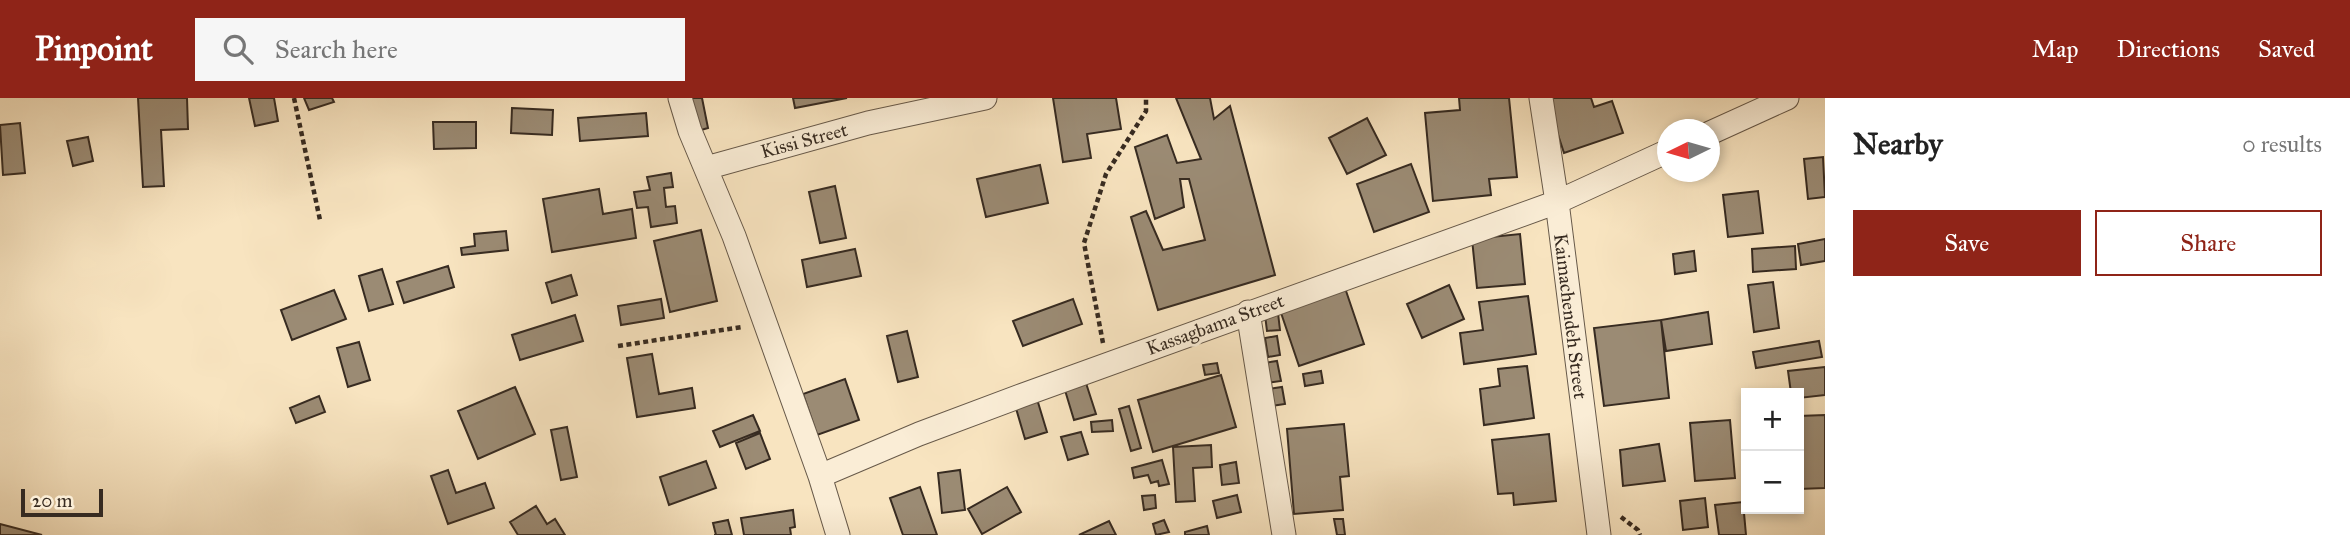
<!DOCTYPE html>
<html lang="en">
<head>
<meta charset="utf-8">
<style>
	:root { --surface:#fff; --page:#f6f6f6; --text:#222; --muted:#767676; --line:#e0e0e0; --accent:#8f2418 }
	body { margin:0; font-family:"IM FELL Great Primer",serif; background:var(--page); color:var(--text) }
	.controls { position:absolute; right:21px; bottom:21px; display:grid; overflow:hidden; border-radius:0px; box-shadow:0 4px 10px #0003 }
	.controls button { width:63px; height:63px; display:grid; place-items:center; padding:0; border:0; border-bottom:2px solid var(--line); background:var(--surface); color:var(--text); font:35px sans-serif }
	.compass { position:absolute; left:1657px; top:21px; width:63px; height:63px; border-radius:50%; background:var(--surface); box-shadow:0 4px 10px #0003; rotate:265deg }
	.scale { position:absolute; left:21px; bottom:18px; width:82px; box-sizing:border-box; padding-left:7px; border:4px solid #372b21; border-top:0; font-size:19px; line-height:24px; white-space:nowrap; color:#372b21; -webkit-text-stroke:5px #faedd6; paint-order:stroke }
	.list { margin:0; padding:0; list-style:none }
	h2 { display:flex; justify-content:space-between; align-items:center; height:91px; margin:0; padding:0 28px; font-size:30px }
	h2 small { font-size:23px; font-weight:400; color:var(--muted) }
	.actions { display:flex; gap:14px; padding:21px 28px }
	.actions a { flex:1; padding:16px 0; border:2px solid var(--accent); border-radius:0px; text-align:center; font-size:24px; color:var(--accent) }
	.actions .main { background:var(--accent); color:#fff }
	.icon { flex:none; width:38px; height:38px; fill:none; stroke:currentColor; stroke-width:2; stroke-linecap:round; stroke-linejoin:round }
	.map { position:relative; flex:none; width:1825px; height:437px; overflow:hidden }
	header { display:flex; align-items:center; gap:42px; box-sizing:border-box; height:98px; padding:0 35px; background:var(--accent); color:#fff }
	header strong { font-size:33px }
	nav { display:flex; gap:38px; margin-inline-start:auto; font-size:24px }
	.search { width:490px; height:63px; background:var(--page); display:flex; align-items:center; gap:18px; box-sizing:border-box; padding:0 24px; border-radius:0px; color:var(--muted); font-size:26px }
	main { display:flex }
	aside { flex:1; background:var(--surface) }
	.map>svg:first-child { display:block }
</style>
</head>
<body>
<header>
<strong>Pinpoint</strong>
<div class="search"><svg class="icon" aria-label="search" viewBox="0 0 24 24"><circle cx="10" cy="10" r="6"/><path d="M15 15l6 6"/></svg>Search here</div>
<nav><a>Map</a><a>Directions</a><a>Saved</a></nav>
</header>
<main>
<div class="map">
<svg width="1825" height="437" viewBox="0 0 1825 437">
	<rect width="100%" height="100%" fill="#f8e4c0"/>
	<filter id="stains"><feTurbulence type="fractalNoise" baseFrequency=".00286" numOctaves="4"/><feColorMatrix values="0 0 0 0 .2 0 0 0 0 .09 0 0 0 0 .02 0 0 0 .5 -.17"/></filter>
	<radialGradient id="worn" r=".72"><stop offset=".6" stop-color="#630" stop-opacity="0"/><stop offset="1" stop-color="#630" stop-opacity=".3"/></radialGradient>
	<path fill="#9b8b74" stroke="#372b21" stroke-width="2" d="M138 0H187L188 31 161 32 164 88 143 89Z
		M249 0H274L278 23 255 28Z
		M304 0H332L334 4 309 12Z
		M687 0H702L708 30 694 34Z
		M793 0H847L795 10Z
		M1053 0H1116L1121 31 1087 36 1091 60 1063 64Z
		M1176 0H1210L1214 21 1230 8 1275 177 1158 212 1131 119 1146 113 1163 152 1205 142 1189 81H1180L1184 109 1155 121 1135 49 1167 37 1177 65 1201 61Z
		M1459 0H1509L1517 79 1489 81 1491 97 1433 103 1425 15 1460 12Z
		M1546 0H1591L1594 9 1612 3 1623 35 1564 55Z
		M512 10 553 12 552 37 511 35Z
		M646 15 648 38 580 43 578 20Z
		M1367 20 1386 57 1347 76 1329 40Z
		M433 24H476V50L434 51Z
		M20 25 25 75 3 77 0 27Z
		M88 39 93 63 73 68 67 43Z
		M1823 59 1825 99 1808 101 1804 61Z
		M1411 66 1429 114 1374 134 1357 86Z
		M1040 67 1048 105 986 119 977 81Z
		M671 75 673 89 664 90 666 109 675 108 677 125 651 129 648 109 637 110 634 94 650 92 647 79Z
		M835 88 846 140 820 145 809 94Z
		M599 91 603 116 632 111 636 140 552 154 543 101Z
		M1758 93 1763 135 1728 139 1723 97Z
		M701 132 717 203 670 214 654 143Z
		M506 133 508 152 462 157 461 150 475 148 474 136Z
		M1520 136 1525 186 1477 190 1472 141Z
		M1825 141V163L1801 167 1798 146Z
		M1795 148 1796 171 1753 174 1752 151Z
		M855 151 861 178 807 189 802 162Z
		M1694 153 1696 173 1675 176 1673 156Z
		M448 168 454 189 404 205 397 184Z
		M382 171 393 206 369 213 359 178Z
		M571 177 577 197 552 205 546 185Z
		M1773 184 1779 230 1754 234 1748 187Z
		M1344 187 1364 246 1299 268 1279 209Z
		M1449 187 1464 221 1422 240 1407 206Z
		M334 192 346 221 292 242 281 212Z
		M1528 198 1536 256 1464 266 1460 235 1483 232 1479 204Z
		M661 201 664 220 621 227 618 208Z
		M1073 201 1082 226 1023 248 1013 223Z
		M1708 214 1712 246 1666 253 1661 222Z
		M1278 215 1280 232 1267 233 1265 217Z
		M575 217 583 243 520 262 512 237Z
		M1661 222 1669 300 1604 308 1594 230Z
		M907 233 918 279 898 284 887 238Z
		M1277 238 1280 257 1268 259 1265 240Z
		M1819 243 1822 259 1756 270 1753 254Z
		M359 244 370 282 348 289 337 250Z
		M652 256 659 296 692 290 695 310 637 319 627 260Z
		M1277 263 1281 283 1267 285 1264 265Z
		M1217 265 1219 275 1205 277 1203 267Z
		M1527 268 1534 320 1484 327 1480 291 1500 288 1498 271Z
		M1825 269V297L1799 300V295H1791L1788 273Z
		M1321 273 1323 285 1305 288 1303 276Z
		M1221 277 1236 329 1153 354 1138 302Z
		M845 281 859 322 817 337 803 296Z
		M1085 282 1096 316 1074 322 1064 289Z
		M515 289 535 336 478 361 458 313Z
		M1282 289 1285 306 1271 308 1268 291Z
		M319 298 325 314 296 325 290 310Z
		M1037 301 1047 334 1025 341 1015 307Z
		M1129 308 1141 350 1131 353 1119 311Z
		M753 317 760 333 720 349 713 333Z
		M1825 317V390L1799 391V318Z
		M1112 322 1113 333 1092 334 1091 324Z
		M1730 322 1735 380 1695 383 1690 325Z
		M1344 326 1349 378 1340 379 1343 412 1294 416 1287 331Z
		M567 329 577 379 561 382 551 332Z
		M1081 334 1088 356 1068 362 1061 339Z
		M760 335 770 361 746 371 736 345Z
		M1549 336 1556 403 1514 407 1513 395 1498 396 1492 342Z
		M1659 346 1665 383 1623 388 1620 352Z
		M1211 347 1212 369 1193 370 1195 403 1176 404 1173 349Z
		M1162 362 1169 386 1159 388 1158 383 1151 385 1148 377 1134 380 1132 370Z
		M706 363 716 390 669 407 660 379Z
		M1236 364 1239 385 1222 387 1220 367Z
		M448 372 456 395 485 385 494 410 448 426 431 378Z
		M960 372 965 412 942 415 938 375Z
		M920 389 937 437H903L890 400Z
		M1007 389 1021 414 982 436 968 411Z
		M1155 397 1156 410 1144 412 1142 398Z
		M1237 397 1241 414 1217 420 1213 403Z
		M1705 400 1708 429 1683 432 1680 403Z
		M1743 404 1746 437H1719L1715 407Z
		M536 408 547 426 555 421 565 437H518L510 424Z
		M793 412 795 429 790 430 791 437H744L741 420Z
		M1334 421H1343L1345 437H1337Z
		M728 422 732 437H714H716L713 425Z
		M1164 422 1169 434 1156 437 1153 426Z
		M1109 423 1116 437H1079Z
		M0 426 42 437H0Z
		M1207 428 1209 437H1185V434Z"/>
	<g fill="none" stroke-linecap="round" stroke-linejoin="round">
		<g stroke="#675949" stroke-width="25">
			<path id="minor" d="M680 0 690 33 734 138 820 378 838 437
				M1541 0 1557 104 1599 437
				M1710 35 1787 0
				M706 70 868 25 985 0
				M1248 214 1284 437
				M820 378 919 336 1023 297 1557 104 1668 53"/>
		</g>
		<path stroke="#372b21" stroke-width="4.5" stroke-dasharray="5 3.5" stroke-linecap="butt" d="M294 0 320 122
			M1103 245 1084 145 1106 76 1146 13V0
			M618 248 742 229
			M1621 419 1638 432 1640 437"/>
		<use href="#minor" stroke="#faedd6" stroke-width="23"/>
	</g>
	<g text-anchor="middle" stroke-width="6" stroke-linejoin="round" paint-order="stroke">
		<g font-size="19" fill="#372b21" stroke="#faedd6">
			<text transform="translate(804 42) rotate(-15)" y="7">Kissi Street</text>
			<text transform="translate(1571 218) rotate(83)" y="7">Kaimachendeh Street</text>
			<text transform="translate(1215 226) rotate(-20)" y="7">Kassagbama Street</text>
		</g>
	</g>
	<rect width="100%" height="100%" filter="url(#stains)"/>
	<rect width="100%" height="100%" fill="url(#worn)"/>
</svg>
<div class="controls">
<button>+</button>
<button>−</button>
</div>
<svg class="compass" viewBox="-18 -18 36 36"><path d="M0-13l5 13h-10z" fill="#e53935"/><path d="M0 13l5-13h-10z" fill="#767676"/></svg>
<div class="scale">20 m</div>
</div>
<aside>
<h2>Nearby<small>0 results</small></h2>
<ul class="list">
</ul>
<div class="actions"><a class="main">Save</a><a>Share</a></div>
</aside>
</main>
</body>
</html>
